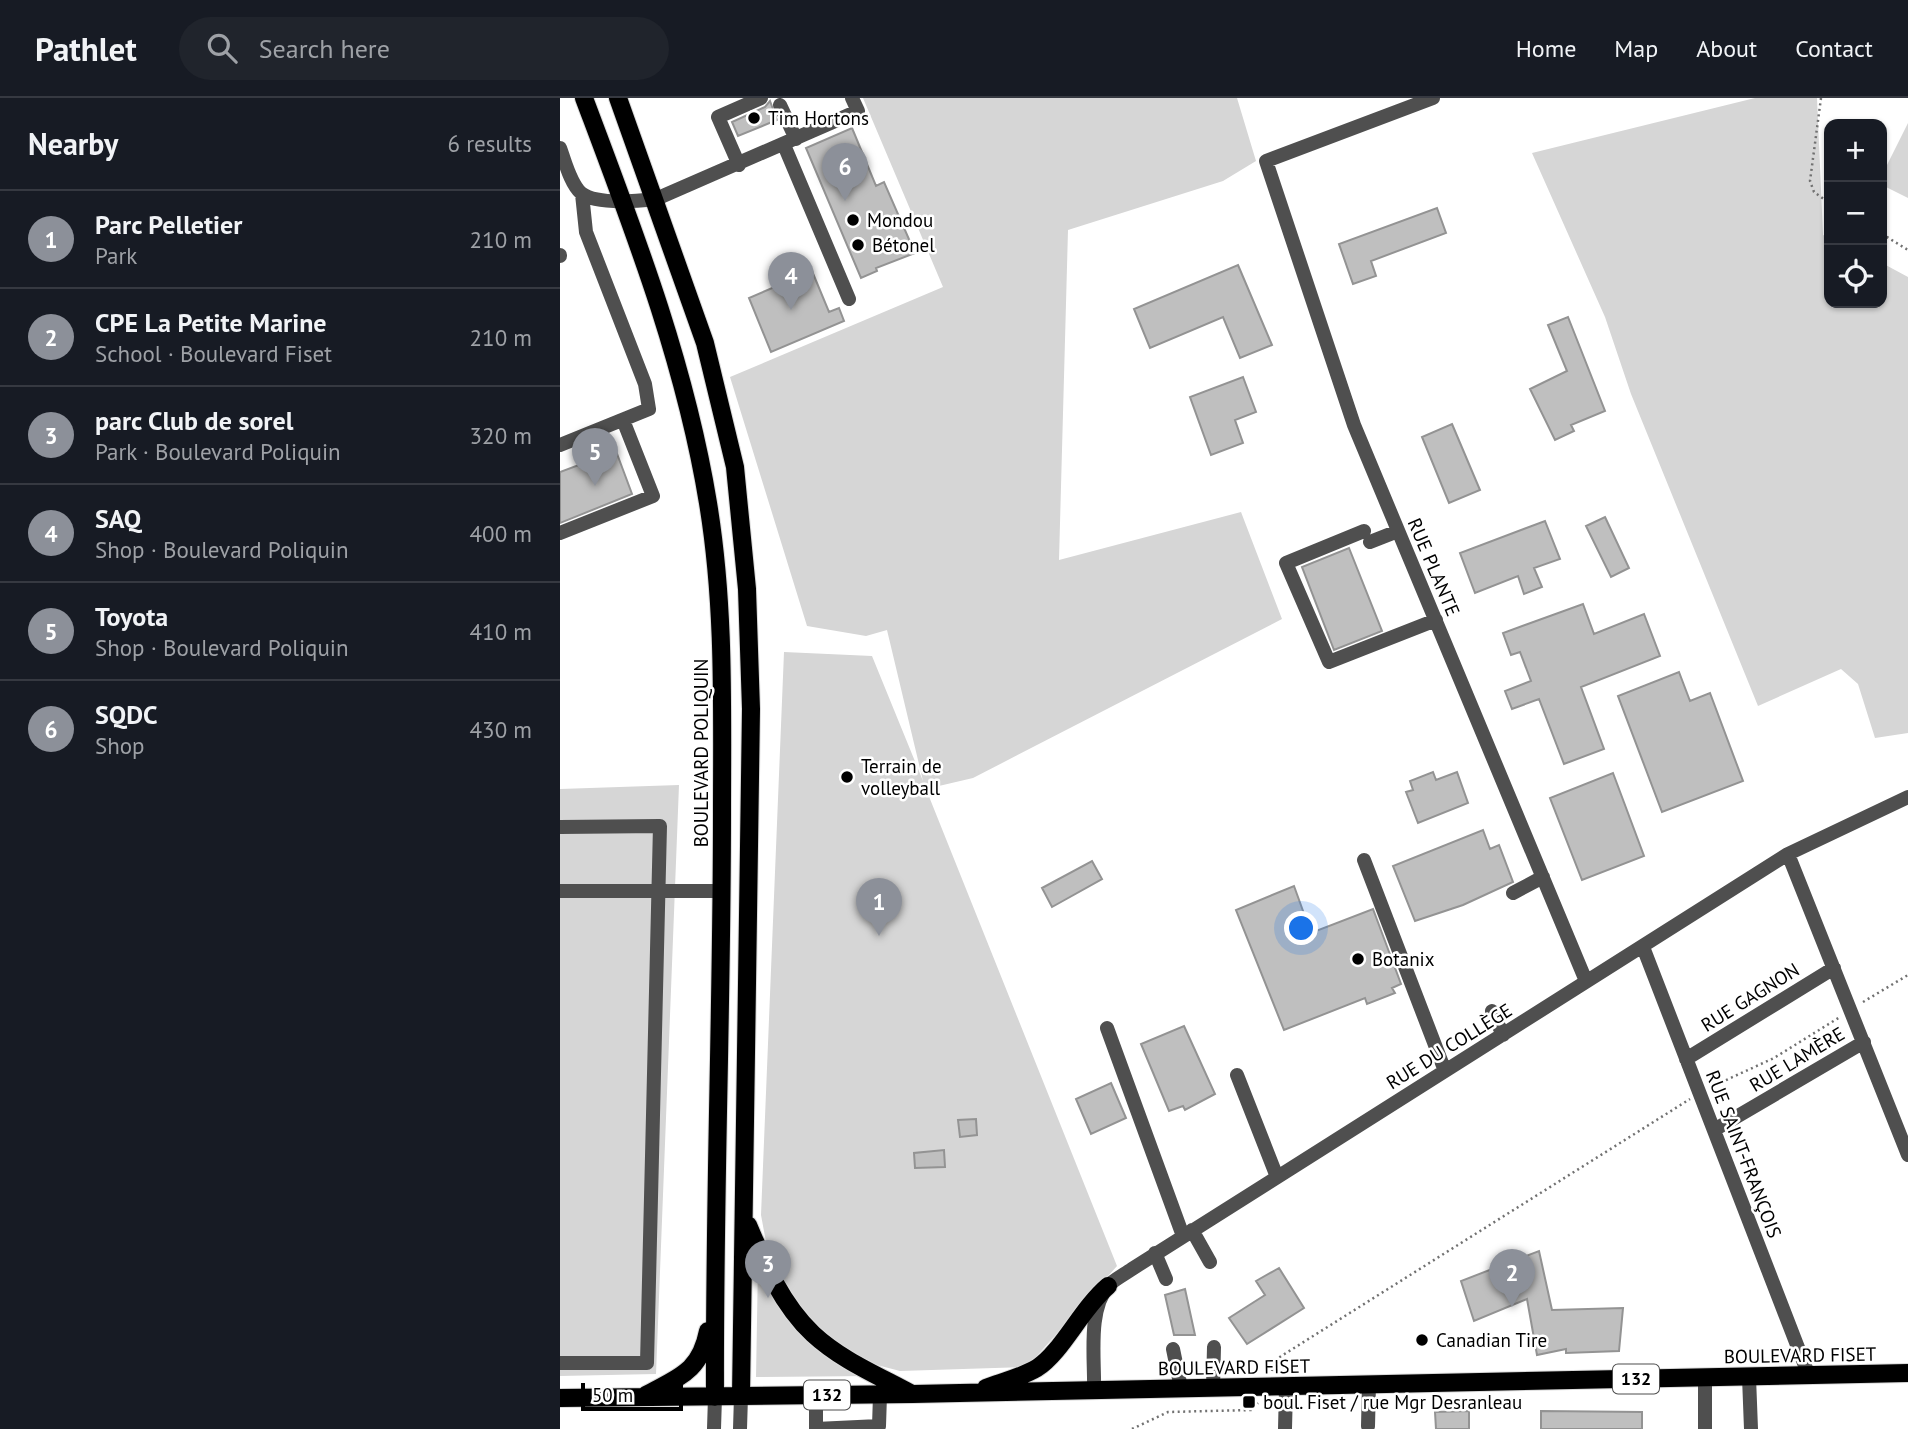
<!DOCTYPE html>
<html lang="en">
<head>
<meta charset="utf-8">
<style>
	:root { --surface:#171b24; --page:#20242c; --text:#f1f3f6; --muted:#9ea1a6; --line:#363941; --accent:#8c9099 }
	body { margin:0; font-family:"PT Sans",sans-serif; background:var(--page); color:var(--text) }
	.controls { position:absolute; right:21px; top:21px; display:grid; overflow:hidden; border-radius:14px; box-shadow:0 2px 5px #0004 }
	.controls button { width:63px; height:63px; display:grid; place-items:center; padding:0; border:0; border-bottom:2px solid var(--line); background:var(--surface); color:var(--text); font:35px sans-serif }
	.scale { position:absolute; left:21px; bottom:18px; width:102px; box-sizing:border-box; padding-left:7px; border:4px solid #000; border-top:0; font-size:19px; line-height:24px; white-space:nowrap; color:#000; -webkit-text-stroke:5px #fff; paint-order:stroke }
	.you { position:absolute; left:742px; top:831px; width:24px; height:24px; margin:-18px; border:5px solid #fff; border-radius:50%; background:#1a73e8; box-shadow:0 0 0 10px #1a73e833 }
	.badge { display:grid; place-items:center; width:46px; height:46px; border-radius:50%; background:var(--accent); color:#fff; font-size:23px; font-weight:700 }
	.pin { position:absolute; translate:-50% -58px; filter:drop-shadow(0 2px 4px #0008) }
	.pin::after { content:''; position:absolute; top:37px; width:24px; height:21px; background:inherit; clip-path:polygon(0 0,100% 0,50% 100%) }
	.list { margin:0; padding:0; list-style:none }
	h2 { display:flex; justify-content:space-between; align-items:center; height:91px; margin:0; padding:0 28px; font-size:30px }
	h2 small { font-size:23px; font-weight:400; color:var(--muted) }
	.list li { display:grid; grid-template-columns:46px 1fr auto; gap:21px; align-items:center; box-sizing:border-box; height:98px; padding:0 28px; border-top:2px solid var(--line) }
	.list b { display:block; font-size:26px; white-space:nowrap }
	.list p { margin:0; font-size:23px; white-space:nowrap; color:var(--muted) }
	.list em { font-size:23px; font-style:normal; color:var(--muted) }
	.icon { flex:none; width:38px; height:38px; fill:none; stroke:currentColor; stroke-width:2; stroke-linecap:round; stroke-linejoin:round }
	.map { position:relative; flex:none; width:1348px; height:1331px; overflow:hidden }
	header { display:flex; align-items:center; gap:42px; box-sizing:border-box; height:98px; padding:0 35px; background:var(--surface); border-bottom:2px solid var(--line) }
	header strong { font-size:33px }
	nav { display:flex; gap:38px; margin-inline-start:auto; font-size:24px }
	.search { width:490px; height:63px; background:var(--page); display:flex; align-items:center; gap:18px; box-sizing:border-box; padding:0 24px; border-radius:38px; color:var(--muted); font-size:26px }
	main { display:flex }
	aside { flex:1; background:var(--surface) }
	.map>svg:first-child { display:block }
</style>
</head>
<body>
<header>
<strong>Pathlet</strong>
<div class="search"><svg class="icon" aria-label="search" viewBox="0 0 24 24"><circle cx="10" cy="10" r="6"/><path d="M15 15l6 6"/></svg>Search here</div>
<nav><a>Home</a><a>Map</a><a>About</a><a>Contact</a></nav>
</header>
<main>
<aside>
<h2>Nearby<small>6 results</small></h2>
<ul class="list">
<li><span class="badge">1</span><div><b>Parc Pelletier</b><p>Park</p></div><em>210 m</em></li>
<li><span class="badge">2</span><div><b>CPE La Petite Marine</b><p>School · Boulevard Fiset</p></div><em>210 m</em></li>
<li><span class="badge">3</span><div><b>parc Club de sorel</b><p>Park · Boulevard Poliquin</p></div><em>320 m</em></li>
<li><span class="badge">4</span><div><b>SAQ</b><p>Shop · Boulevard Poliquin</p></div><em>400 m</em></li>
<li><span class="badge">5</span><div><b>Toyota</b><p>Shop · Boulevard Poliquin</p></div><em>410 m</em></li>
<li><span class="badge">6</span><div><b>SQDC</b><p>Shop</p></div><em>430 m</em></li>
</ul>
</aside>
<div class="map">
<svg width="1348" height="1331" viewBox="0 0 1348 1331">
	<rect width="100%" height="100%" fill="#fff"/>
	<path fill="#d6d6d6" d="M303 0H677L696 63 663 83 508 132 499 462 681 414 722 521 413 680 366 691 557 1168 467 1269 340 1273 294 1261 255 1233 209 1160 201 1117 224 554 312 558 363 683 327 532 306 538 247 528 170 279 383 189Z
		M1195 0H1257L1263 137 1269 140V205H1322V165L1348 179V635L1315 640 1298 586 1281 571 1198 608 1071 296 1045 219 972 55Z
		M1348 25V100L1322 87V77Z
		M119 687 96 1276 0 1278V691Z
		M198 1166 242 1234 311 1278 196 1279Z"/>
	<path fill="#bfbfbf" stroke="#939393" stroke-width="2" d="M210 3 217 22 178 38 172 24 205 9Z
		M292 30 316 88 324 84 355 155 316 170 317 173 301 180 246 50Z
		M877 110 886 135 811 163 816 178 793 186 779 146Z
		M678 167 712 247 680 260 663 219 590 250 574 211Z
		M252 173 269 214 279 210 284 223 211 254 189 200Z
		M1008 219 1045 313 1011 327 1014 333 995 342 970 291 1007 273 988 227Z
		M683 279 696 314 675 322 683 345 651 357 630 299Z
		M892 326 920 392 889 405 862 339Z
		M56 353 72 396 0 425V374Z
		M1045 419 1069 470 1051 479 1026 428Z
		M985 423 1000 461 974 470 982 489 964 496 958 478 915 495 900 455Z
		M789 450 822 533 774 552 742 469Z
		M1023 506 1034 536 1084 516 1100 558 1021 589 1044 651 1004 666 979 601 952 611 945 593 971 583 960 554 951 557 943 535Z
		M1119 574 1130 603 1150 595 1183 683 1102 714 1058 598Z
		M873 674 876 682 897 674 908 705 858 725 846 694 853 692 850 683Z
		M1053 675 1084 758 1022 782 990 700Z
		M923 732 930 751 939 747 953 784 903 807 855 823 833 768Z
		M532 763 542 781 492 809 482 790Z
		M734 788 751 835 813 811 841 886 832 890 835 895 807 906 805 900 724 932 676 812Z
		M624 928 655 996 625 1012 623 1008 609 1013 581 946Z
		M551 985 566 1020 531 1036 516 1001Z
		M416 1021 417 1037 400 1039 398 1022Z
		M384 1052 385 1069 355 1070 354 1055Z
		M979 1153 992 1212 1063 1210 1059 1253 1006 1255V1251L977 1257 967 1201 914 1223 901 1183Z
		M719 1170 744 1210 687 1246 669 1220 705 1197 696 1183Z
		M625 1191 635 1237H614L605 1197Z
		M909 1313V1331H876L875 1314Z
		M981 1313 1082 1314V1331H981Z"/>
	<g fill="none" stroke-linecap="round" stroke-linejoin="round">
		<g stroke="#dbdbdb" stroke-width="20">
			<path id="major" d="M24 0C74 133 125 264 148 405 165 508 162 611 162 715 162 910 154 1104 155 1299
				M58 0 145 245 175 369 187 491 191 611 181 1298
				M188 1127C204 1165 222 1207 253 1236 281 1262 317 1277 350 1295
				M426 1290C442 1284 462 1279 477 1270 502 1254 521 1211 548 1188
				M86 1297C119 1279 140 1274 148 1233
				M0 1300 353 1296 1348 1275"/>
		</g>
		<path stroke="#717171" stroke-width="2.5" stroke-dasharray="2 3.5" stroke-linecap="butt" d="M1261 0 1250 83 1254 94 1269 105
			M1322 136 1348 152
			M1303 904 1348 877
			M1151 989 1214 960 1280 919
			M712 1273 715 1262 1130 1001
			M572 1331 608 1314 691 1312 698 1305"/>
		<path stroke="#4f4f4f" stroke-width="14" d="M873 0 706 63 794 327 1026 883
			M220 7 236 41
			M224 47 289 201
			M0 50C5 63 10 85 21 95 36 107 78 103 96 101L298 13 292 0
			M179 67 158 19 201 0
			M0 157V158
			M0 347 89 311 85 286 26 134 22 96
			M804 433 726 465 769 564 876 522
			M0 435 93 398 63 322
			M810 444 838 433
			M0 729 100 728 87 1265H0
			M1228 756 1348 1057
			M804 762 885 973
			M0 793H162
			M953 795 983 779
			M1083 849 1249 1278
			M932 913 943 937
			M547 930 623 1138
			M1126 961 1274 870
			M677 977 717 1079
			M1154 1032 1304 944
			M632 1132 650 1164
			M595 1155 606 1181
			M613 1251 621 1290
			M1189 1279 1191 1331
			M653 1290 654 1249
			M534 1292C535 1261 527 1212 549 1187 555 1181 565 1176 572 1171L1228 756 1348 699
			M808 1328 809 1286
			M154 1331 155 1299
			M180 1331 181 1298
			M256 1331 319 1328 320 1297
			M256 1331V1298
			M725 1331 726 1290
			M1145 1331V1280"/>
		<use href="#major" stroke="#000" stroke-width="18"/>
	</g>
	<g fill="#000" stroke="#fff" stroke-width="2.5">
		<circle cx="194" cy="20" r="7"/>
		<circle cx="293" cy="122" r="7"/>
		<circle cx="298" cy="147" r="7"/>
		<circle cx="287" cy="679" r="7"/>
		<circle cx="798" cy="861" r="7"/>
		<circle cx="862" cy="1242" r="7"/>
		<rect x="682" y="1297" width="14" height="14" rx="3.5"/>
	</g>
	<g text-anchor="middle" stroke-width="5" stroke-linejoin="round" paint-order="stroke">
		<g fill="#fff" stroke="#4c4c4c" stroke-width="2">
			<rect x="1053" y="1266.5" width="46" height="29" rx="5"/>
			<rect x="244" y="1282.5" width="46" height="29" rx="5"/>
		</g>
		<g font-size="18" font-weight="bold" fill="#000">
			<text x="1076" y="1287">132</text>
			<text x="267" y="1303">132</text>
		</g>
		<g font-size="19" fill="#000" stroke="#fff" text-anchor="start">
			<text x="208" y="27">Tim Hortons</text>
			<text x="307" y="129">Mondou</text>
			<text x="312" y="154">Bétonel</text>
			<text x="301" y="675">Terrain de<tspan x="301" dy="22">volleyball</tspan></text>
			<text x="812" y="868">Botanix</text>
			<text x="876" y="1249">Canadian Tire</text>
			<text x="703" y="1311">boul. Fiset / rue Mgr Desranleau</text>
		</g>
		<g font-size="19" fill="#000" stroke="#fff">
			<text transform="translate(874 469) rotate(67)" y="7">RUE PLANTE</text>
			<text transform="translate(141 655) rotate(-90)" y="7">BOULEVARD POLIQUIN</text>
			<text transform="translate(1190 899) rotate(-32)" y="7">RUE GAGNON</text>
			<text transform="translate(889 948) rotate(-32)" y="7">RUE DU COLLÈGE</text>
			<text transform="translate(1237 961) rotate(-31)" y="7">RUE LAMÈRE</text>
			<text transform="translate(1184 1056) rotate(69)" y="7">RUE SAINT-FRANÇOIS</text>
			<text transform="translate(1240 1257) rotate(-1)" y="7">BOULEVARD FISET</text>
			<text transform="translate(674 1269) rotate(-1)" y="7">BOULEVARD FISET</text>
		</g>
	</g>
</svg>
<div class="controls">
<button>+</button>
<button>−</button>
<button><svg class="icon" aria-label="locate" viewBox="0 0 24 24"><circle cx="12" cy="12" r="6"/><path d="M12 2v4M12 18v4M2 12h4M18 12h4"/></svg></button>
</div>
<div class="scale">50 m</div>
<div class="you"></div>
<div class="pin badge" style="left:319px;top:838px">1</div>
<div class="pin badge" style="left:952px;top:1209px">2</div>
<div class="pin badge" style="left:208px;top:1200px">3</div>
<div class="pin badge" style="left:231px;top:212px">4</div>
<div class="pin badge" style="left:35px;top:388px">5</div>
<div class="pin badge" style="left:285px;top:103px">6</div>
</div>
</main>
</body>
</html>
